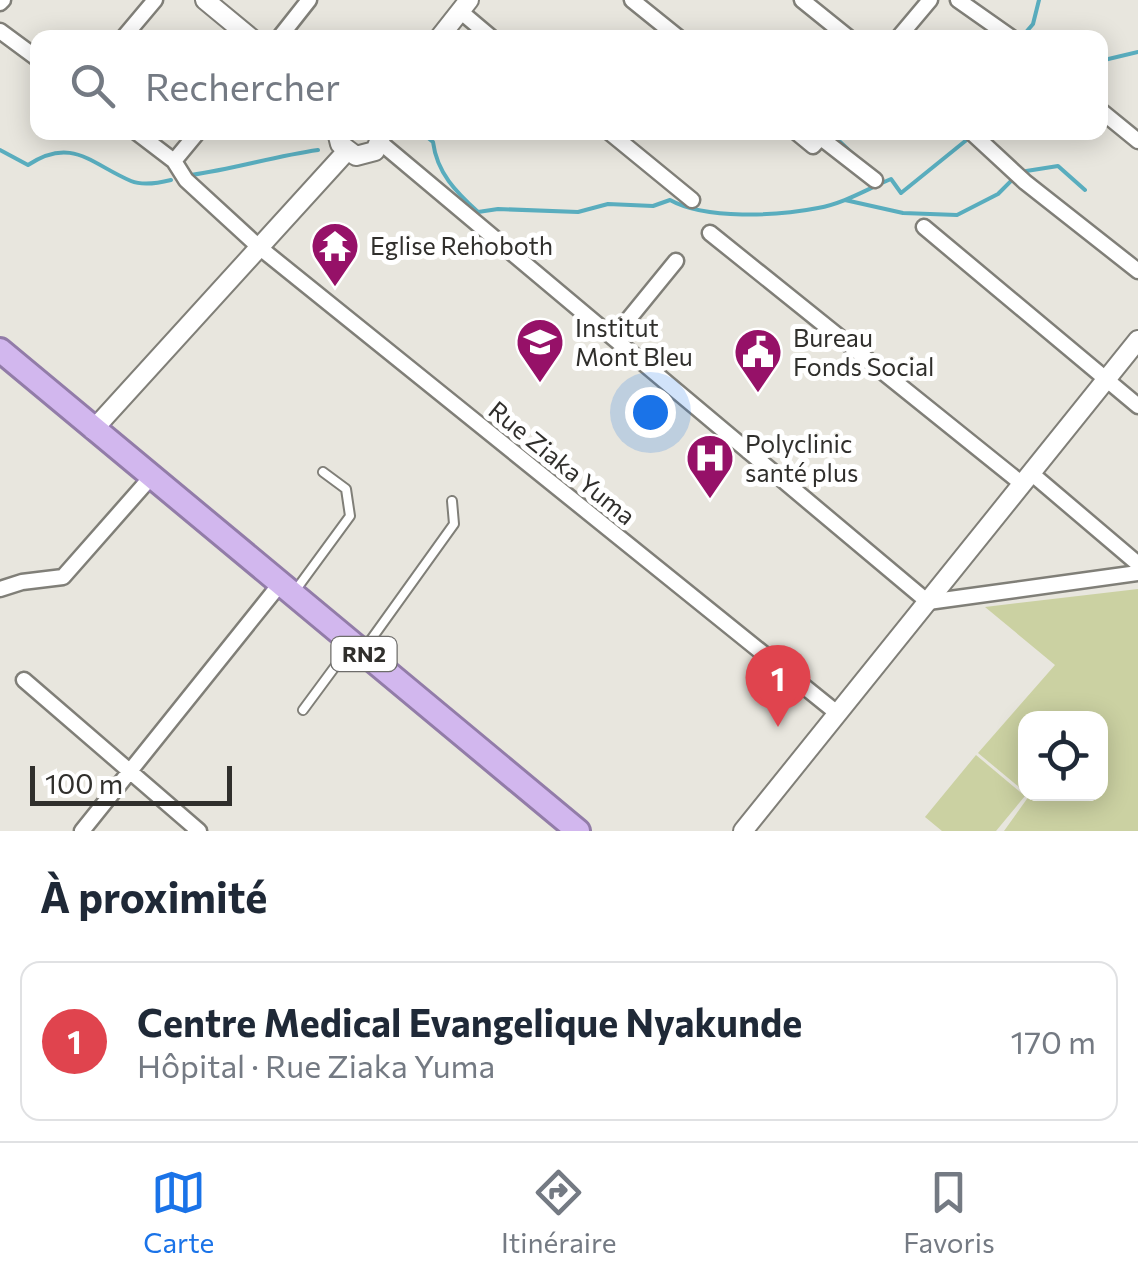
<!DOCTYPE html>
<html lang="fr">
<head>
<meta charset="utf-8">
<style>
	:root { --surface:#fff; --page:#f6f6f7; --text:#1f2937; --muted:#747a83; --line:#e0e1e3; --accent:#1a73e8 }
	body { margin:0; font-family:Commissioner,sans-serif; background:var(--page); color:var(--text) }
	.controls { position:absolute; right:30px; bottom:30px; display:grid; overflow:hidden; border-radius:20px; box-shadow:0 5px 25px #0003 }
	.controls button { width:90px; height:90px; display:grid; place-items:center; padding:0; border:0; border-bottom:2px solid var(--line); background:var(--surface); color:var(--text); font:50px sans-serif }
	.scale { position:absolute; left:30px; bottom:25px; width:202px; box-sizing:border-box; padding-left:10px; border:5px solid #302f2c; border-top:0; font-size:28px; line-height:35px; white-space:nowrap; color:#302f2c; -webkit-text-stroke:8px #fff; paint-order:stroke }
	.you { position:absolute; left:650px; top:412px; width:35px; height:35px; margin:-25px; border:8px solid #fff; border-radius:50%; background:#1a73e8; box-shadow:0 0 0 15px #1a73e833 }
	.badge { display:grid; place-items:center; width:65px; height:65px; border-radius:50%; background:var(--accent); color:#fff; font-size:32px; font-weight:700 }
	.pin { position:absolute; translate:-50% -82px; filter:drop-shadow(0 2px 5px #0008) }
	.pin::after { content:''; position:absolute; top:52px; width:35px; height:30px; background:inherit; clip-path:polygon(0 0,100% 0,50% 100%) }
	.list { margin:0; padding:0; list-style:none }
	h2 { display:flex; justify-content:space-between; align-items:center; height:130px; margin:0; padding:0 40px; font-size:42px }
	h2 small { font-size:32px; font-weight:400; color:var(--muted) }
	.list li { display:grid; grid-template-columns:65px 1fr auto; gap:30px; align-items:center; box-sizing:border-box; height:160px; margin:0 20px 20px; padding:0 20px; border:2px solid var(--line); border-radius:20px }
	.list b { display:block; font-size:38px; white-space:nowrap }
	.list p { margin:0; font-size:32px; white-space:nowrap; color:var(--muted) }
	.list em { font-size:32px; font-style:normal; color:var(--muted) }
	.icon { flex:none; width:55px; height:55px; fill:none; stroke:currentColor; stroke-width:2; stroke-linecap:round; stroke-linejoin:round }
	.map { position:relative; flex:none; width:1138px; height:831px; overflow:hidden }
	.search { position:absolute; background:var(--surface); box-shadow:0 5px 25px #0003; left:30px; right:30px; top:30px; height:110px; display:flex; align-items:center; gap:25px; box-sizing:border-box; padding:0 35px; border-radius:20px; color:var(--muted); font-size:38px }
	.sheet { height:310px; background:var(--surface) }
	nav { display:flex; justify-content:space-around; align-items:center; box-sizing:border-box; height:140px; border-top:2px solid var(--line); background:var(--surface); font-size:28px; color:var(--muted) }
	nav a { display:grid; justify-items:center; gap:5px }
	nav .on { color:var(--accent) }
	.map>svg:first-child { display:block }
</style>
</head>
<body>
<div class="map">
<svg width="1138" height="831" viewBox="0 0 1138 831">
	<rect width="100%" height="100%" fill="#e8e6de"/>
	<path fill="#cbd1a2" d="M1138 589V831H1004L1029 796 1027 794H1100V718H1026L1025 792 978 753 1055 665 985 607Z
		M976 755 1025 796 996 831H942L925 817Z"/>
	<g fill="none" stroke-linecap="round" stroke-linejoin="round">
		<path stroke="#59adbe" stroke-width="4" d="M1021 38 1033 24 1039 0
			M1100 61 1138 52
			M421 132 433 142C437 173 456 192 478 212L498 209 578 212 608 204 653 206 670 200C706 220 777 216 818 208 845 203 867 189 891 179L901 193 969 138
			M837 139 855 156
			M0 150 28 165C72 136 91 164 131 181 143 186 159 183 171 180
			M191 175C234 169 275 156 318 150
			M845 200 903 213 957 215 998 194 1020 172 1058 166 1085 190"/>
		<g stroke="#807f78" stroke-width="12">
			<path id="service" d="M295 591 350 516 346 489 323 472
				M365 648 454 524 452 501
				M303 710 351 645"/>
		</g>
		<g stroke="#807f78" stroke-width="19">
			<path id="minor" d="M632 0 679 38
				M802 0 849 38
				M958 0 1012 38
				M0 3 3 0
				M460 11 492 38
				M0 31 38 59
				M123 38 155 0
				M279 38 309 0
				M898 38 930 0
				M1100 110 1138 141
				M136 132 174 161 186 180 259 247 837 713
				M609 132 692 200
				M796 132 813 146 825 133
				M971 132 1025 182 1138 271
				M821 138 875 180
				M381 143 928 602 1138 573
				M174 161 198 132
				M924 227 1138 406
				M710 233 1021 483
				M614 337 676 261
				M1031 473 1138 564
				M0 589 22 582 63 577 152 476
				M24 680 199 831
				M82 831 280 584"/>
		</g>
		<g stroke="#807f78" stroke-width="22">
			<path id="tertiary" d="M205 0 251 38
				M439 38 469 0
				M337 132 340 144 356 156 375 151 383 132
				M93 430 346 152
				M743 831 1138 340"/>
		</g>
		<g stroke="#927ca8" stroke-width="28">
			<path id="trunk" d="M0 350 578 831"/>
		</g>
		<use href="#service" stroke="#fff" stroke-width="8"/>
		<use href="#minor" stroke="#fff" stroke-width="14"/>
		<use href="#tertiary" stroke="#fff" stroke-width="18"/>
		<use href="#trunk" stroke="#d2b7ee" stroke-width="22"/>
	</g>
	<defs>
		<g id="temple-pin" transform="scale(2.5)"><path d="M0 17L-7.5 6A9.5 9.5 0 1 1 7.5 6Z" fill="#961168" stroke="#fff"/><path d="M0-6L5-2H3V0L6.5 2.5H4V6H1.5V3h-3V6H-4V2.5H-6.5L-3 0V-2H-5Z" fill="#fff"/></g>
		<g id="school-pin" transform="scale(2.5)"><path d="M0 17L-7.5 6A9.5 9.5 0 1 1 7.5 6Z" fill="#961168" stroke="#fff"/><path d="M0-5L7-2L0 1L-7-2ZM-4 1L0 2.5L4 1V4Q0 6-4 4Z" fill="#fff"/></g>
		<g id="civic-pin" transform="scale(2.5)"><path d="M0 17L-7.5 6A9.5 9.5 0 1 1 7.5 6Z" fill="#961168" stroke="#fff"/><path d="M-.6-6.5H3V-4.5H.6V-3L4-1V1h2V6H-6V1h2V-1L-.6-3ZM-1.2 2.5V6h2.4V2.5Z" fill="#fff"/></g>
		<g id="hospital-pin" transform="scale(2.5)"><path d="M0 17L-7.5 6A9.5 9.5 0 1 1 7.5 6Z" fill="#961168" stroke="#fff"/><path d="M-5-5h3v3.5h4V-5h3V5h-3V1.5h-4V5h-3Z" fill="#fff"/></g>
	</defs>
	<g fill-rule="evenodd">
		<use href="#temple-pin" x="335" y="246"/>
		<use href="#school-pin" x="540" y="342"/>
		<use href="#civic-pin" x="758" y="352"/>
		<use href="#hospital-pin" x="710" y="458"/>
	</g>
	<g text-anchor="middle" stroke-width="10" stroke-linejoin="round" paint-order="stroke">
		<rect fill="#fff" stroke="#6e6d6b" stroke-width="2.5" x="331.5" y="637" width="65" height="34" rx="8"/>
		<g font-size="22" font-weight="bold" fill="#302f2c">
			<text x="364" y="662">RN2</text>
		</g>
		<g font-size="25" fill="#302f2c" stroke="#fff" text-anchor="start">
			<text x="370" y="255">Eglise Rehoboth</text>
			<text x="575" y="337">Institut<tspan x="575" dy="29">Mont Bleu</tspan></text>
			<text x="793" y="347">Bureau<tspan x="793" dy="29">Fonds Social</tspan></text>
			<text x="745" y="453">Polyclinic<tspan x="745" dy="29">santé plus</tspan></text>
		</g>
		<g font-size="25" fill="#302f2c" stroke="#fff">
			<text transform="translate(562 463) rotate(39)" y="9">Rue Ziaka Yuma</text>
		</g>
	</g>
</svg>
<div class="controls">
<button><svg class="icon" aria-label="locate" viewBox="0 0 24 24"><circle cx="12" cy="12" r="6"/><path d="M12 2v4M12 18v4M2 12h4M18 12h4"/></svg></button>
</div>
<div class="scale">100 m</div>
<div class="you"></div>
<div class="pin badge" style="left:778px;top:727px;background:#e0444e">1</div>
<div class="search"><svg class="icon" aria-label="search" viewBox="0 0 24 24"><circle cx="10" cy="10" r="6"/><path d="M15 15l6 6"/></svg>Rechercher</div>
</div>
<section class="sheet">
<h2>À proximité<small></small></h2>
<ul class="list">
<li><span class="badge" style="background:#e0444e">1</span><div><b>Centre Medical Evangelique Nyakunde</b><p>Hôpital · Rue Ziaka Yuma</p></div><em>170 m</em></li>
</ul>
</section>
<nav>
<a class="on"><svg class="icon" aria-label="map" viewBox="0 0 24 24"><path d="M3 6l6-2 6 2 6-2v14l-6 2-6-2-6 2zM9 4v14M15 6v14"/></svg>Carte</a>
<a><svg class="icon" aria-label="directions" viewBox="0 0 24 24"><path d="M12 3l9 9-9 9-9-9zM9 14v-3h6M13 9l2 2-2 2"/></svg>Itinéraire</a>
<a><svg class="icon" aria-label="saved" viewBox="0 0 24 24"><path d="M7 4h10v16l-5-4-5 4z"/></svg>Favoris</a>
</nav>
</body>
</html>
